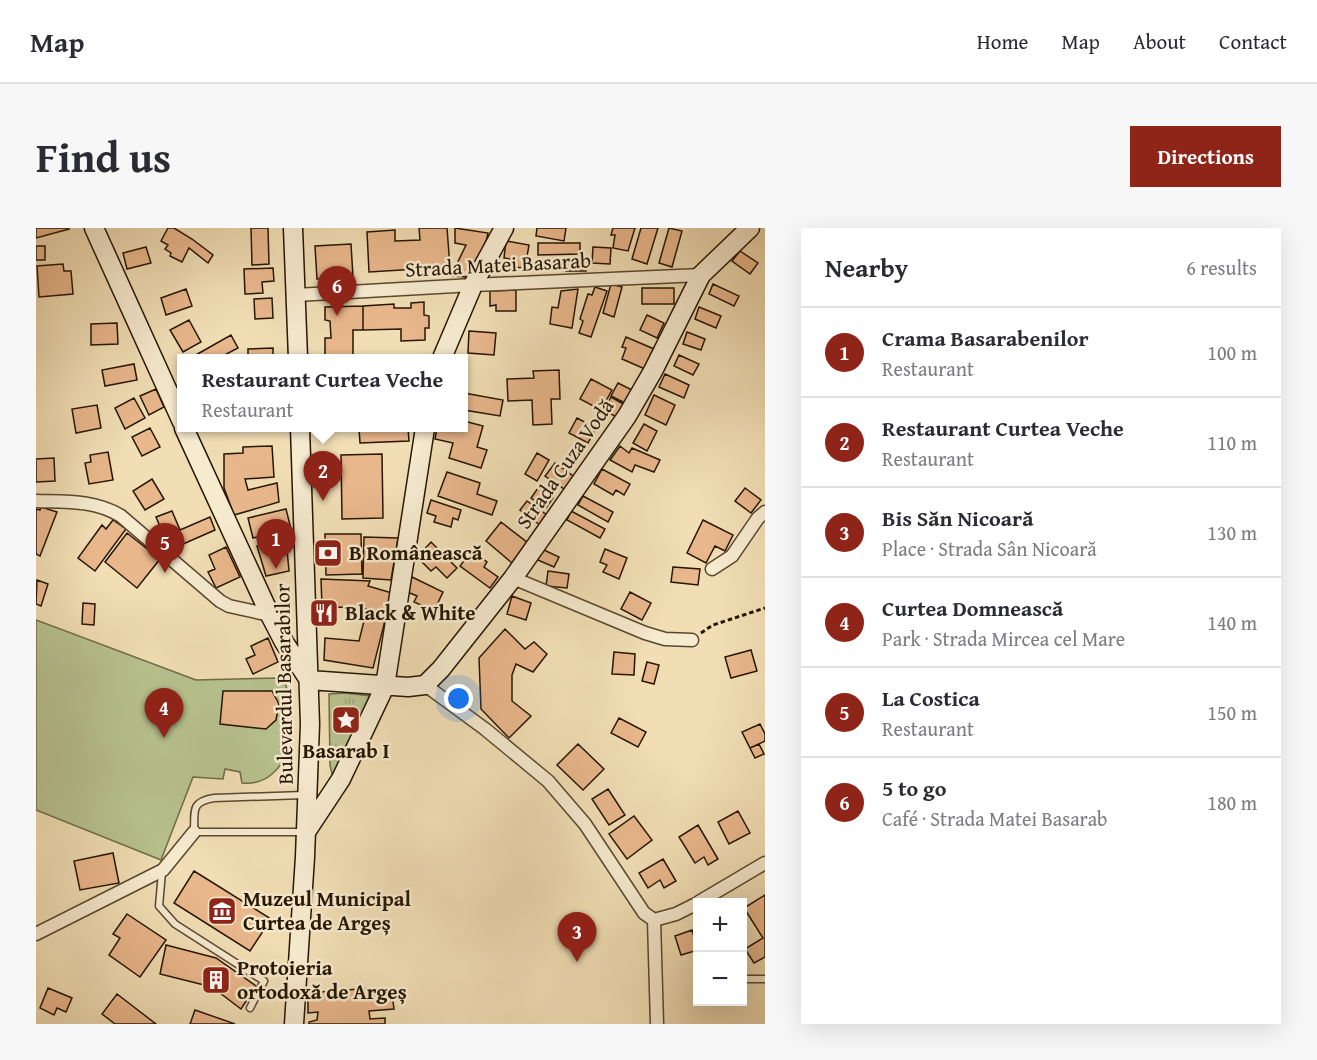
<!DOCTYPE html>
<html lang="en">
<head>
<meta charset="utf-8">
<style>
	:root { --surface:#fff; --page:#f7f7f7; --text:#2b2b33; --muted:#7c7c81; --line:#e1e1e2; --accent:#8f2418 }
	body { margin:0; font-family:"Gentium Book Plus",serif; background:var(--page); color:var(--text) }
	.controls { position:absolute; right:18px; bottom:18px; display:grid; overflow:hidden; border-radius:0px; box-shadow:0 6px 24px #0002 }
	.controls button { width:54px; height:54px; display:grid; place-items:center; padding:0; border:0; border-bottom:2px solid var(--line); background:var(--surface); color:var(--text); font:30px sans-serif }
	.you { position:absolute; left:423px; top:471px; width:21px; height:21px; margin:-15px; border:4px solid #fff; border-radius:50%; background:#1a73e8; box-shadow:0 0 0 9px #1a73e833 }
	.badge { display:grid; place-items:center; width:39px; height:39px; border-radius:50%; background:var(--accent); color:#fff; font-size:20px; font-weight:700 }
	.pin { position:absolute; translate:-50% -50px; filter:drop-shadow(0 2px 3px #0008) }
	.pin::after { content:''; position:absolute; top:32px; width:21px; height:18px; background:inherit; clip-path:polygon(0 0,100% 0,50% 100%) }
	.popup { position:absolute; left:141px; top:126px; width:291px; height:78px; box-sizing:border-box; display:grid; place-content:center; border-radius:0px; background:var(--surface); filter:drop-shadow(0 2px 4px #0005); font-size:20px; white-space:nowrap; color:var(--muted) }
	.popup b { font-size:22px; color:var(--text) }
	.popup::after { content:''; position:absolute; left:50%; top:100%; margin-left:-12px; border:12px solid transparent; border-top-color:var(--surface) }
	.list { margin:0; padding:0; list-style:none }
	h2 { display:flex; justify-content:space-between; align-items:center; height:78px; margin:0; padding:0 24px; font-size:26px }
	h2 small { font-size:20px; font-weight:400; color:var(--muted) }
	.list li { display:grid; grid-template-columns:39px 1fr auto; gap:18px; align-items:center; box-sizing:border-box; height:90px; padding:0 24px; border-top:2px solid var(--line) }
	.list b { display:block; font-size:22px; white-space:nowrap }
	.list p { margin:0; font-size:20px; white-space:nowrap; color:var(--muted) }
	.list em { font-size:20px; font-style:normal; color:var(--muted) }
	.map { position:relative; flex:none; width:729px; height:796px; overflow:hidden; border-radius:0px }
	header { display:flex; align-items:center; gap:36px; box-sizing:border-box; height:84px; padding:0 30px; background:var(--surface); border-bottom:2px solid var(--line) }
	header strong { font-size:28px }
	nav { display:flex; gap:33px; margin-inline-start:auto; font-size:21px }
	.intro { display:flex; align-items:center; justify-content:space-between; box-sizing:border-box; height:144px; padding:0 36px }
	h1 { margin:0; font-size:42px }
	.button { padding:15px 27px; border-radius:0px; background:var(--accent); color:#fff; font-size:21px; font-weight:700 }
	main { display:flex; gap:36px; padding:0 36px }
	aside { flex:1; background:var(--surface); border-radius:0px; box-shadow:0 6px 24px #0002 }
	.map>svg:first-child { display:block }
</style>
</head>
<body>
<header>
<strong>Map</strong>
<nav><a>Home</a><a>Map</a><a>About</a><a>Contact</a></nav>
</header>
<div class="intro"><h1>Find us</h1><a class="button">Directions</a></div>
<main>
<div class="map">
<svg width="729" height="796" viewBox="0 0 729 796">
	<defs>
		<pattern id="grass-tufts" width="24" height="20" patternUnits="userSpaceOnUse" patternTransform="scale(1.5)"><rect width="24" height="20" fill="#b7c28f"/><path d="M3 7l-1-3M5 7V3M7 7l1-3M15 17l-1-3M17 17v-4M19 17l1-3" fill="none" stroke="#9da67a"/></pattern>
	</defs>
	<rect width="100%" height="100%" fill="#f1deb5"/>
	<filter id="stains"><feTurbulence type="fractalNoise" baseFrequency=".00333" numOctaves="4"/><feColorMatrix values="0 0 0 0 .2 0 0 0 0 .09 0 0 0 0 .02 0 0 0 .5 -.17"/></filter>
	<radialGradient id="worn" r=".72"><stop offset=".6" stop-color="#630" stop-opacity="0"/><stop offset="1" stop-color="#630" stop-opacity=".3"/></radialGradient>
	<path fill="url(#grass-tufts)" stroke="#6e6c48" stroke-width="1.5" d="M309 465 335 468 298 547 296 546 294 537 293 466Z"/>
	<path fill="#b7c28f" stroke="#6e6c48" stroke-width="1.5" d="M0 392 160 452 244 450 249 453C257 485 264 522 236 546 227 554 217 556 206 555L204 544 189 541 187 551 157 549 125 632 0 582Z"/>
	<path fill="#e9b78c" stroke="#261602" stroke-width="1.5" d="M0 0H32L33 1 0 10Z
		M132 0H138L156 11 177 27 172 35 153 20 146 34 134 28 135 25 129 21 132 17 125 13Z
		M215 0H232L233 36 216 37Z
		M383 0H411L414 39 333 44 331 4 359 2V13L384 12Z
		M419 0 452 5 449 18 432 49 415 48 430 17 419 15Z
		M501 0H530L528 13 500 8Z
		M577 0H599L592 23 577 20 579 7H575Z
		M605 0H622L611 36 596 31Z
		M633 0 646 3 636 39 623 35Z
		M470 13 493 17 489 40 478 39 479 32 468 30Z
		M502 15H544V26L502 27Z
		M315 16 317 49 281 51 279 18Z
		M0 18H9V32H0Z
		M110 19 115 35 91 41 87 25Z
		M557 19 575 20 574 36 556 35Z
		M704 23 722 35 714 46 696 33Z
		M530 32H550V43H530Z
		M27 36 28 43H35L37 66 3 69 1 38Z
		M237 40 238 53 226 54 227 65 209 66 208 41Z
		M575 56 586 59 578 89 567 85Z
		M677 56 703 68 698 78 673 66Z
		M559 59 571 63 555 109 543 105 547 93 544 91 552 66 556 67Z
		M606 60H638V76H606Z
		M150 61 156 78 130 87 125 70Z
		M542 61 536 100 514 96 516 79 522 80 525 63Z
		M480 62V83H460V77L454 78V63Z
		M236 70 237 90 219 91 218 71Z
		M388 74V87L393 88V100H389V112L365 113V101L327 102V78L358 76V80H375V75Z
		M327 78V102H317V130H289V110H295L294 93 289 92V79Z
		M663 79 685 88 680 100 659 91Z
		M611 87 628 95 621 110 604 102Z
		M153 92 165 114 147 124 134 102Z
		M81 95 82 116 55 117V96Z
		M433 103 460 105 458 127 432 125Z
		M651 104 669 111 665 122 647 116Z
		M195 107 202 120 183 130H160L158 128Z
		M590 109 618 121 609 141 586 131 590 120 586 119Z
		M237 120V130H212V121Z
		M643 127 663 136 657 147 638 138Z
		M98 136 101 152 69 158 66 142Z
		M523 142 524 171H515L516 196 497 197 496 172 472 173 471 151 498 150 497 143Z
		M629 146 653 157 648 170 623 159Z
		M555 151 576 162 565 182 544 171Z
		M582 155 598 163 591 176 575 168Z
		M120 161 128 179 113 187 104 168Z
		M428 165 467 172 464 188 428 182Z
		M618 167 639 177 630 197 609 187Z
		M575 169 589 177 582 190 568 182Z
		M98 170 109 190 89 201 79 180Z
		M61 177 65 200 40 205 36 181Z
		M541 190 560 200 552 215 533 205Z
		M428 193 447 198 441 219 451 222 445 240 413 230 417 215 399 211 401 200H428Z
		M608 196 621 203 611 223 597 215Z
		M114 200 124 219 106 228 96 209Z
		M323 200H372L373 213 324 215Z
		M236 218 238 249 209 251 212 262 241 255 243 274 198 287 188 260V226L207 225V219Z
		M584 218 593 225 596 220 624 232 618 244 599 237 596 244 574 232Z
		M72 224 77 252 53 256 49 235 55 234 54 227Z
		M501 225 513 232 501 253 489 246Z
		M346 226 347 290 306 291 305 227Z
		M18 230 19 253 0 254V231Z
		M519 235 540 250 531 263 509 248Z
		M566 241 594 256 588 267 580 262 577 267 558 256Z
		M411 244 444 255 441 266 461 273 456 287 402 268Z
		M116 251 128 271 109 282 97 263Z
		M502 260 517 270 510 280 495 270Z
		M709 260 725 272 715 285 699 273Z
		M547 268 577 284 572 294 542 277Z
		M395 272 425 282 422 292 417 290 415 299 398 294 400 288 391 285Z
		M491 273 511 287 504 297 484 282Z
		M5 279 21 284 4 328 0 326V281L4 282Z
		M250 281 255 301 217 310 212 290Z
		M136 283 144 302 174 289 179 302 138 320 133 309 129 310 120 289Z
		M535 283 569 301 564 310 531 292Z
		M77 292 90 301 59 343 42 330 66 297 70 301Z
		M667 292 697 307 689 323 679 318 670 335 651 325Z
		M465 294 492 315 476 335 450 313Z
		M91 305 124 331 101 360 69 334Z
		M289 306H325L326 346 290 347Z
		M328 309 362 310 355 352 327 350Z
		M250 311 253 343 230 348 221 318Z
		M395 314 421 340 411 350 400 339 395 343 386 334 390 330 385 325Z
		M190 319 204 349 180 360 172 344 179 341 173 327Z
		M506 321 523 329 518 339 502 332Z
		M569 321 591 330 583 351 567 344 571 337 564 334Z
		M436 322 451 334 448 339 462 349 454 360 424 338Z
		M637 339 664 341 662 357 635 354Z
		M512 343 533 346 531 360 510 358Z
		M376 349 407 364 398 383 378 374 381 368 369 363Z
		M285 351 334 353 332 358 356 365 337 440 288 432 289 410 323 413 331 381 286 378Z
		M1 352 12 356 5 378 0 376Z
		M594 364 615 375 606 392 585 381Z
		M476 368 495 375 490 392 471 386Z
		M47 375 59 376 58 397 46 396Z
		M469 401 489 421 498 414 511 426 497 444 480 436 476 447V473L495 488 473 510 445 481 443 430Z
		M232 410 242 434 217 446 210 431 219 427 215 418Z
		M715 422 721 443 695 450 689 429Z
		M578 424 599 426 598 447 576 446Z
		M611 434 623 437 618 456 606 453Z
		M187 463H236L243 476 240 492 230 501 184 496Z
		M583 490 610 504 602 519 575 505Z
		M724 496 729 506V513L714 520 706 504Z
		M542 516 568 541 547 562 521 537Z
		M723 516 728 526 719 530 714 520Z
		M572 561 589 587 573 597 556 571Z
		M702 583 714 605 693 616 682 594Z
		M598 588 616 612 591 631 573 606Z
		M662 597 682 631 672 637 668 629 659 635 643 609Z
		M77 625 83 655 44 662 38 633Z
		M627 631 640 653 628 660 624 652 612 660 603 645Z
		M158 643 235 691 214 723 138 675Z
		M729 667V729L718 735 709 721 727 710 708 680Z
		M91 686 130 712 104 749 73 727 84 710 77 706Z
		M656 702 662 722 645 727 639 708Z
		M130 717 180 730 220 758 205 781 176 759 124 746Z
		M12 760 36 770 30 784 21 780 18 787 4 780Z
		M336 760V767L356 766 358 781 333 783 334 791 349 790V796H273V794L281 792 282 784 272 785V765Z
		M81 766 120 796H79L66 786Z
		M159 782 199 796H154Z"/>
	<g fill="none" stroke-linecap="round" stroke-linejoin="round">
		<g stroke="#59482f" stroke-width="9">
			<path id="lane" d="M268 604H158C159 583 154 574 178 570L268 567
				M126 644 123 678 139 696 228 753 214 780
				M706 751H729"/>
		</g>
		<g stroke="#59482f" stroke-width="15">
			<path id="street" d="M260 67 437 57 665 47
				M0 273C30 274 59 272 85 288L184 373 193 378 234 387
				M676 341 696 328 722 290 729 284
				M477 350 609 405 629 411 656 412
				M389 457 449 501 512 553 549 596 608 685 618 692 621 796
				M663 674 729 635
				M618 692 640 686 662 675
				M0 706 127 642 158 604"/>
		</g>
		<g stroke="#261602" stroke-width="21">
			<path id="secondary" d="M58 0 146 194
				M257 0 262 130
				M406 130 437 57 468 0
				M148 200 234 387 248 414 273 452
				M273 452 372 459 389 457 405 441 477 350 591 188 617 143 665 47 714 0
				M270 604 305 551 349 458 389 200
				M258 796 269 629 274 496 264 200"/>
		</g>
		<path stroke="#261602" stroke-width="3" stroke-dasharray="4.5 3" stroke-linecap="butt" d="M665 405 677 397 729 380"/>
		<use href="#lane" stroke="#f6eacf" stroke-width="6"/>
		<use href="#street" stroke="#f6eacf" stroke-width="12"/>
		<use href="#secondary" stroke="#f6eacf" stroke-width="18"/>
	</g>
	<defs>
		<g id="bank-square" transform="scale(1.5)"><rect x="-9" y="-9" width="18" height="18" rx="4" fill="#8f2418" stroke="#f6eacf"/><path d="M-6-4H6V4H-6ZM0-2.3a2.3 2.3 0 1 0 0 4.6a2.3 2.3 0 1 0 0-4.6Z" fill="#fff"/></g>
		<g id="restaurant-square" transform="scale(1.5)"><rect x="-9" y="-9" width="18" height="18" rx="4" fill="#8f2418" stroke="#f6eacf"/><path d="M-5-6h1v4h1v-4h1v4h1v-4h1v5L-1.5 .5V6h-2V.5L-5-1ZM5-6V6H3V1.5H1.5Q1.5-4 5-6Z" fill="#fff"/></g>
		<g id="sight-square" transform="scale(1.5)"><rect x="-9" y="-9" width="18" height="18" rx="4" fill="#8f2418" stroke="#f6eacf"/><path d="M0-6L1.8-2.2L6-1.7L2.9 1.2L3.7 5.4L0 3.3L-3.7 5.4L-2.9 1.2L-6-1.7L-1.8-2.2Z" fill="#fff"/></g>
		<g id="museum-square" transform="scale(1.5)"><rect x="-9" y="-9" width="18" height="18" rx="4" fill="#8f2418" stroke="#f6eacf"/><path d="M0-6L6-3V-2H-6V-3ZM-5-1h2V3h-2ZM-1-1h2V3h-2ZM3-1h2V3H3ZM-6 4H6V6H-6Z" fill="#fff"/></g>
		<g id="building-square" transform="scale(1.5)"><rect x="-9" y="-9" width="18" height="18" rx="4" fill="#8f2418" stroke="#f6eacf"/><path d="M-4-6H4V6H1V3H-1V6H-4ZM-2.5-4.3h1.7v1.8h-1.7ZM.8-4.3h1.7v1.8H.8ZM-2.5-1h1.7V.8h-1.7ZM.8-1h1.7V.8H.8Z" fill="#fff"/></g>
	</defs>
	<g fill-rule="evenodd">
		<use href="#bank-square" x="292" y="325"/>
		<use href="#restaurant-square" x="288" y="385"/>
		<use href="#sight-square" x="310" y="492"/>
		<use href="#museum-square" x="186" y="683"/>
		<use href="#building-square" x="180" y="752"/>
	</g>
	<g text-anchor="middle" stroke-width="5" stroke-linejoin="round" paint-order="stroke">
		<g font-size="21" fill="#261602" stroke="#f6eacf">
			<text transform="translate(462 37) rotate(-3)" y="7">Strada Matei Basarab</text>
			<text transform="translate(529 236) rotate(-55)" y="7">Strada Cuza Vodă</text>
			<text transform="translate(248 456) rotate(-91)" y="7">Bulevardul Basarabilor</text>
		</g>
		<g font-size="21" font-weight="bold" fill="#261602" stroke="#f6eacf" text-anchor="start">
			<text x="313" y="332">B Românească</text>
			<text x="309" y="392">Black &amp; White</text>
			<text x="310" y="530" text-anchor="middle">Basarab I</text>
			<text x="207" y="678">Muzeul Municipal<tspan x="207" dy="24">Curtea de Argeș</tspan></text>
			<text x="201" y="747">Protoieria<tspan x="201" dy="24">ortodoxă de Argeș</tspan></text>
		</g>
	</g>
	<rect width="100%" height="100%" filter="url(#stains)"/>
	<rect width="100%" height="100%" fill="url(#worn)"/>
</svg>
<div class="controls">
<button>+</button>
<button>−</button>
</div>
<div class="you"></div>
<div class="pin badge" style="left:240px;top:341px">1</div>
<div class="pin badge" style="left:287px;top:273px">2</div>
<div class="popup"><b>Restaurant Curtea Veche</b>Restaurant</div>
<div class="pin badge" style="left:541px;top:734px">3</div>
<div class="pin badge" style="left:128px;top:510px">4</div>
<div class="pin badge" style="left:129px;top:345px">5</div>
<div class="pin badge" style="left:301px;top:88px">6</div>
</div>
<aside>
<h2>Nearby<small>6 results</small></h2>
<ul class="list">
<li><span class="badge">1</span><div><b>Crama Basarabenilor</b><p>Restaurant</p></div><em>100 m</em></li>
<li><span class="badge">2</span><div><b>Restaurant Curtea Veche</b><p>Restaurant</p></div><em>110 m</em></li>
<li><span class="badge">3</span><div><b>Bis Săn Nicoară</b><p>Place · Strada Sân Nicoară</p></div><em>130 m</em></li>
<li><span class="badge">4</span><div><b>Curtea Domnească</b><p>Park · Strada Mircea cel Mare</p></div><em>140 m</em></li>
<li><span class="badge">5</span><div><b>La Costica</b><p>Restaurant</p></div><em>150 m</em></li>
<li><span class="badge">6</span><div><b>5 to go</b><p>Café · Strada Matei Basarab</p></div><em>180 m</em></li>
</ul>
</aside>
</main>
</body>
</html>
